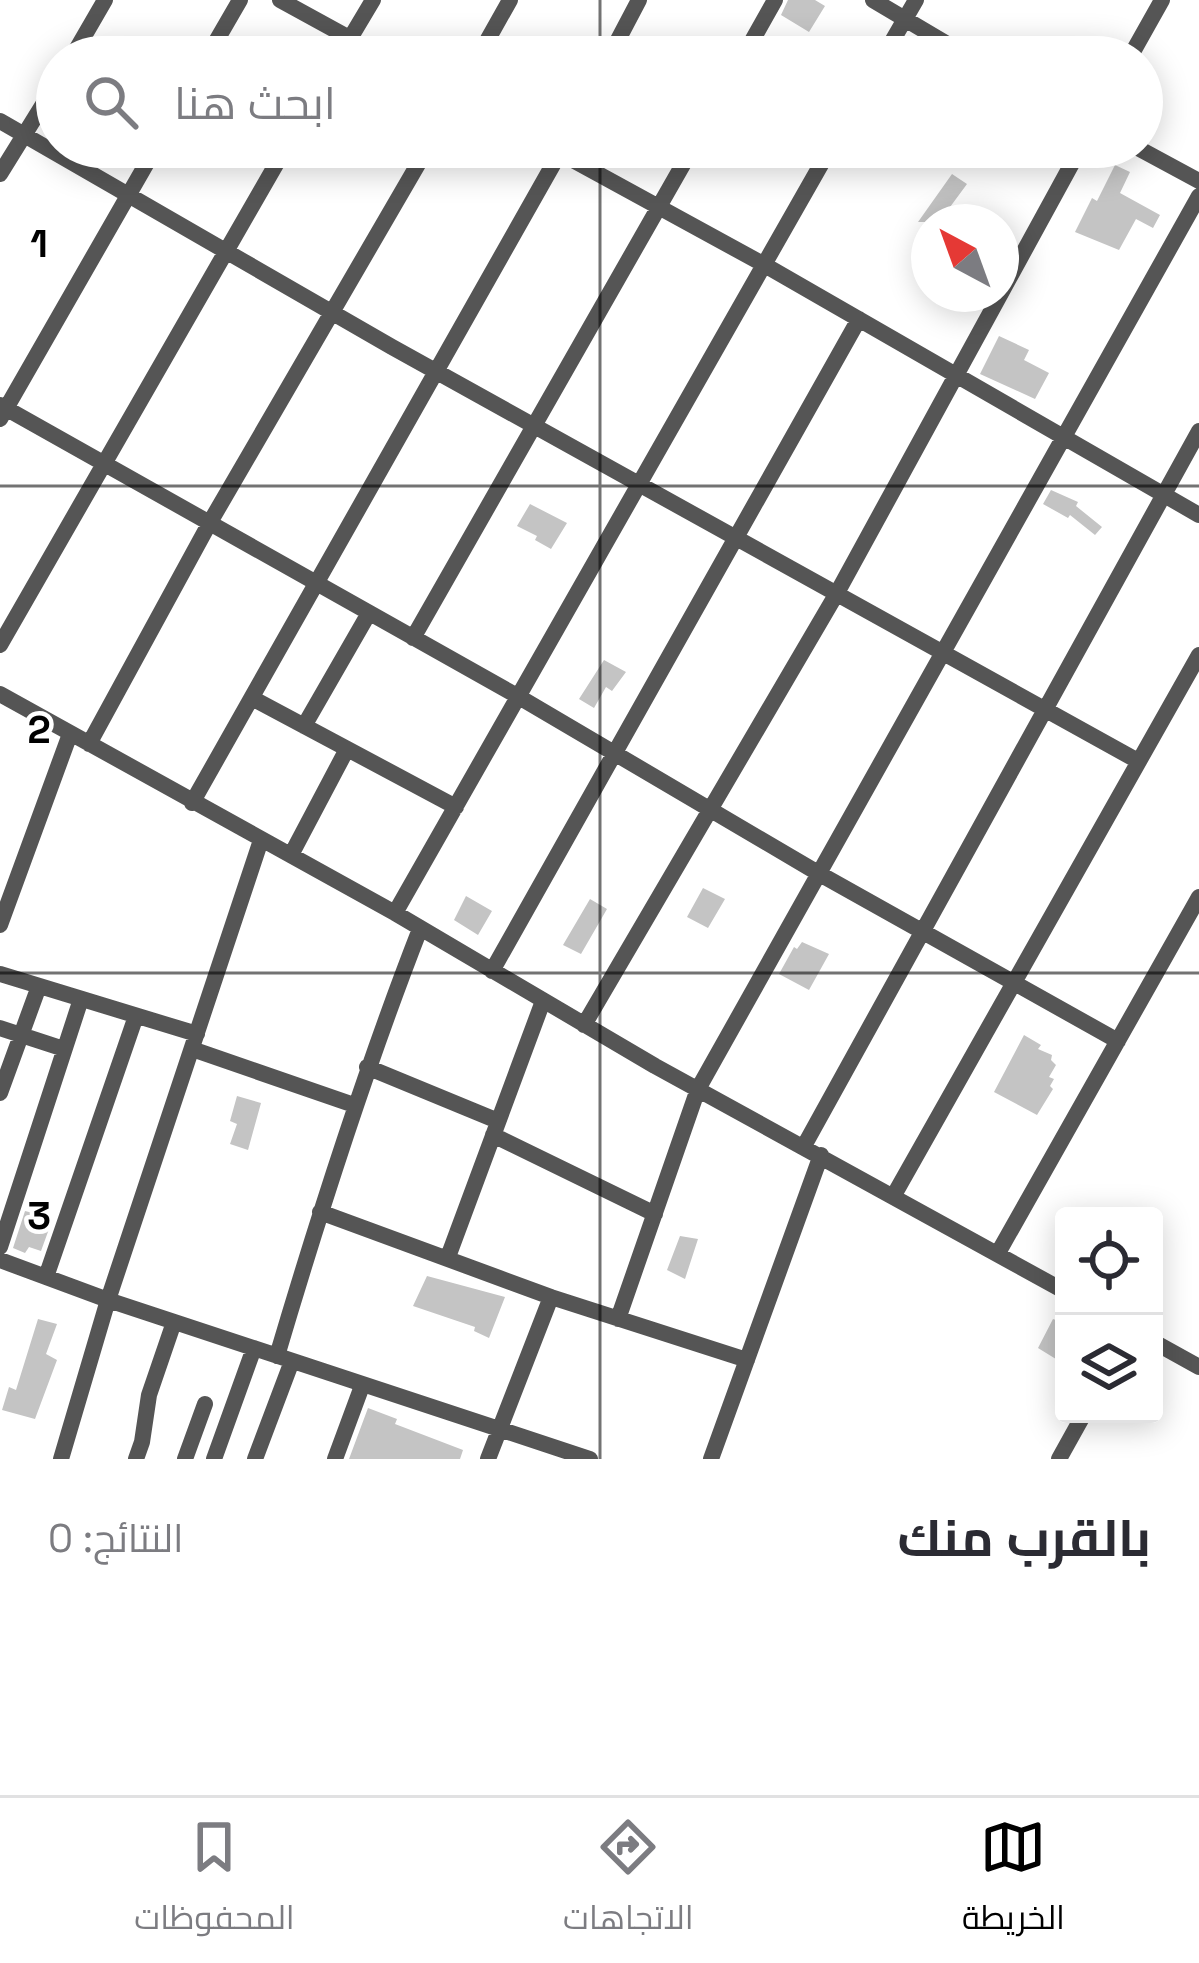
<!DOCTYPE html>
<html lang="ar">
<head>
<meta charset="utf-8">
<style>
	:root { --surface:#fff; --page:#f2f2f3; --text:#2b2b33; --muted:#7c7c81; --line:#e1e1e2; --accent:#000 }
	body { margin:0; font-family:"Space Grotesk",Cairo,sans-serif; background:var(--page); color:var(--text); direction:rtl }
	.controls { position:absolute; right:36px; bottom:36px; display:grid; overflow:hidden; border-radius:12px; box-shadow:0 6px 30px #0003 }
	.controls button { width:108px; height:108px; display:grid; place-items:center; padding:0; border:0; border-bottom:3px solid var(--line); background:var(--surface); color:var(--text); font:60px sans-serif }
	.compass { position:absolute; left:911px; top:204px; width:108px; height:108px; border-radius:50%; background:var(--surface); box-shadow:0 6px 30px #0003; rotate:319deg }
	.list { margin:0; padding:0; list-style:none }
	h2 { display:flex; justify-content:space-between; align-items:center; height:156px; margin:0; padding:0 48px; font-size:51px }
	h2 small { font-size:39px; font-weight:400; color:var(--muted) }
	.icon { flex:none; width:66px; height:66px; fill:none; stroke:currentColor; stroke-width:2; stroke-linecap:round; stroke-linejoin:round }
	.map { position:relative; flex:none; width:1199px; height:1459px; overflow:hidden; direction:ltr }
	.search { position:absolute; background:var(--surface); box-shadow:0 6px 30px #0003; left:36px; right:36px; top:36px; height:132px; display:flex; align-items:center; gap:30px; box-sizing:border-box; padding:0 42px; border-radius:66px; color:var(--muted); font-size:45px }
	.sheet { height:336px; background:var(--surface) }
	nav { display:flex; justify-content:space-around; align-items:center; box-sizing:border-box; height:168px; border-top:3px solid var(--line); background:var(--surface); font-size:33px; color:var(--muted) }
	nav a { display:grid; justify-items:center; gap:6px }
	nav .on { color:var(--accent) }
	.map>svg:first-child { display:block }
</style>
</head>
<body>
<div class="map">
<svg width="1199" height="1459" viewBox="0 0 1199 1459">
	<rect width="100%" height="100%" fill="#fff"/>
	<path fill="#c4c4c4" d="M788 0H815L825 6 809 32 781 15Z
		M1115 165 1130 172 1120 193 1160 215 1153 228 1136 219 1119 250 1075 232 1092 198 1097 201Z
		M952 174 967 184 939 222H918Z
		M999 336 1029 350 1024 360 1049 373 1035 399 980 374Z
		M1051 490 1078 502 1076 506 1102 527 1095 535 1070 515 1068 518 1043 504Z
		M530 504 567 523 551 549 535 540 537 536 517 526Z
		M604 660 626 672 612 691 606 687 594 708 579 699Z
		M703 888 725 899 708 928 687 917Z
		M466 896 492 911 478 935 454 920Z
		M590 899 607 909 581 954 563 945Z
		M802 942 829 954 809 990 779 974 794 947 797 949Z
		M1024 1035 1041 1045 1038 1049 1052 1055 1051 1060 1056 1065 1049 1077 1054 1079 1050 1086 1053 1089 1037 1115 994 1092Z
		M237 1096 261 1103 248 1150 230 1144 237 1124 230 1121Z
		M25 1211 53 1218 41 1251 29 1247 25 1253 13 1248Z
		M680 1236 698 1239 685 1279 667 1270Z
		M427 1276 505 1297 489 1338 474 1331 475 1327 413 1306Z
		M38 1319 57 1324 46 1354 57 1360 35 1419 2 1410 9 1387 16 1390Z
		M1053 1319 1064 1323V1364L1038 1348Z
		M368 1408 397 1419 395 1424 463 1450 460 1459H349Z"/>
	<g fill="none" stroke-linecap="round" stroke-linejoin="round">
		<path stroke="#555" stroke-width="16" d="M280 0 384 57
			M873 0 969 57
			M72 57 105 0
			M207 57 240 0
			M339 57 373 0
			M478 57 510 0
			M609 57 639 0
			M743 57 775 0
			M883 57 916 0
			M1130 57 1162 0
			M0 121 392 347 1138 761
			M549 147 763 264 1199 515
			M1136 147 1199 181
			M0 174 57 82
			M0 405 519 697 818 873 1118 1041
			M0 419 156 147
			M413 638 693 147
			M0 645 286 147
			M0 694 395 913 655 1066 1064 1291
			M252 698 456 807
			M304 726 369 613
			M89 744 209 524 428 147
			M192 803 563 147
			M291 855 347 749
			M395 913 831 147
			M0 925 70 734
			M492 971 859 319
			M0 974 197 1034
			M584 1025 837 593 1081 147
			M0 1028 64 1049
			M192 1049 354 1105
			M367 1067 498 1121
			M0 1093 39 986
			M493 1135 655 1214
			M804 1146 1199 431
			M894 1195 1199 655
			M320 1212 551 1297 747 1360
			M0 1247 81 999
			M998 1253 1199 897
			M448 1257 543 1001
			M0 1260 108 1300 590 1459
			M46 1277 136 1016
			M618 1319 698 1089 1199 196
			M1154 1342 1199 1367
			M277 1356C320 1211 365 1070 420 929
			M61 1459 108 1300 261 840
			M136 1459 142 1442 149 1395 174 1322
			M185 1459 205 1404
			M214 1459 254 1348
			M255 1459 292 1361
			M335 1459 362 1386
			M488 1459 551 1297
			M711 1459 821 1155
			M1059 1459 1084 1414"/>
	</g>
	<path fill="none" stroke="#000" stroke-width="3" stroke-opacity="0.55" d="M600 0V57M600 147V1459M0 486H1199M0 973H1199"/>
	<g font-size="39" text-anchor="middle" font-weight="bold" fill="#000" stroke="#fff" stroke-width="9" stroke-linejoin="round" paint-order="stroke">
		<text x="39" y="257">1</text>
		<text x="39" y="743">2</text>
		<text x="39" y="1229">3</text>
	</g>
</svg>
<div class="controls">
<button><svg class="icon" aria-label="locate" viewBox="0 0 24 24"><circle cx="12" cy="12" r="6"/><path d="M12 2v4M12 18v4M2 12h4M18 12h4"/></svg></button>
<button><svg class="icon" aria-label="layers" viewBox="0 0 24 24"><path d="M12 4l9 5-9 5-9-5zM3 14l9 5 9-5"/></svg></button>
</div>
<svg class="compass" viewBox="-18 -18 36 36"><path d="M0-13l5 13h-10z" fill="#e53935"/><path d="M0 13l5-13h-10z" fill="#7c7c81"/></svg>
<div class="search"><svg class="icon" aria-label="search" viewBox="0 0 24 24"><circle cx="10" cy="10" r="6"/><path d="M15 15l6 6"/></svg>ابحث هنا</div>
</div>
<section class="sheet">
<h2>بالقرب منك<small>النتائج: 0</small></h2>
<ul class="list">
</ul>
</section>
<nav>
<a class="on"><svg class="icon" aria-label="map" viewBox="0 0 24 24"><path d="M3 6l6-2 6 2 6-2v14l-6 2-6-2-6 2zM9 4v14M15 6v14"/></svg>الخريطة</a>
<a><svg class="icon" aria-label="directions" viewBox="0 0 24 24"><path d="M12 3l9 9-9 9-9-9zM9 14v-3h6M13 9l2 2-2 2"/></svg>الاتجاهات</a>
<a><svg class="icon" aria-label="saved" viewBox="0 0 24 24"><path d="M7 4h10v16l-5-4-5 4z"/></svg>المحفوظات</a>
</nav>
</body>
</html>
